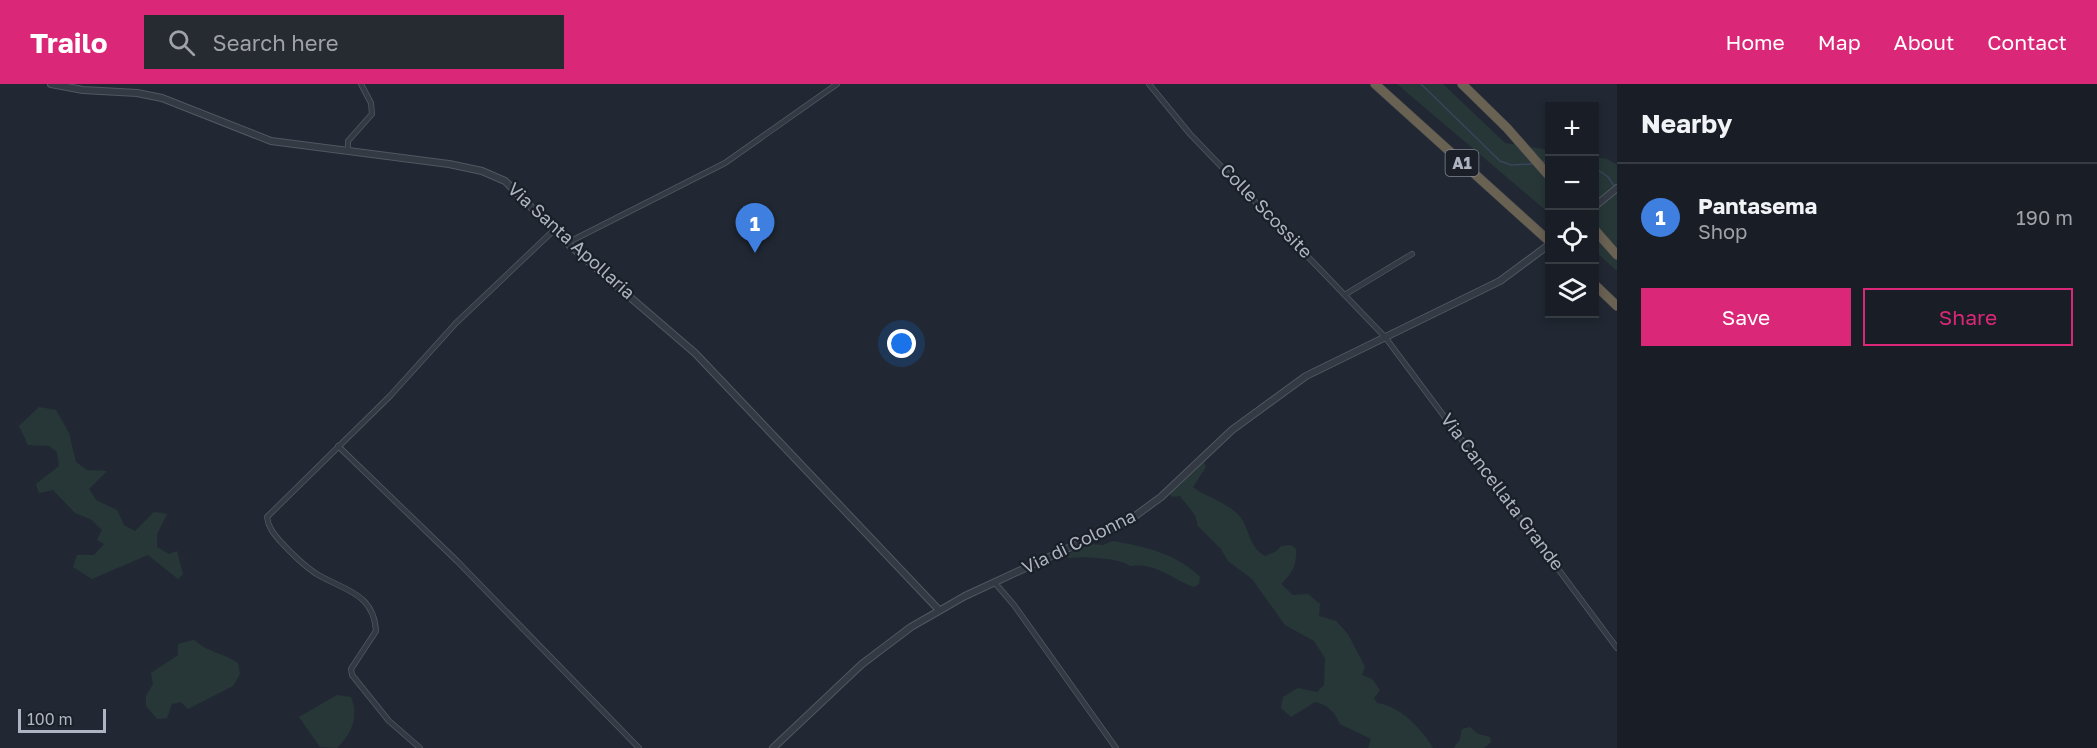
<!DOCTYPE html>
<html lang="en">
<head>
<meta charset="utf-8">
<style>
	:root { --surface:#191e26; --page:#262b32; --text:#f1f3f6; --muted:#9fa2a7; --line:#373c43; --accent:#db2777 }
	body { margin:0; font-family:"Golos Text",sans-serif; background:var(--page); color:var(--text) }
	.controls { position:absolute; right:18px; top:18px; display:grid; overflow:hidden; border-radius:0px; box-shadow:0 3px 9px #0003 }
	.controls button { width:54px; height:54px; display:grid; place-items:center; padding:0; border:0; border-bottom:2px solid var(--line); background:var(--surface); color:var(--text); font:30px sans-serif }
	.scale { position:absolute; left:18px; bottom:15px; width:88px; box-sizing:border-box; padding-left:6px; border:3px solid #aeb4c1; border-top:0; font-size:16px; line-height:21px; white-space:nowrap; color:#aeb4c1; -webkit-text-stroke:4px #1a1f28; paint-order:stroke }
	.you { position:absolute; left:902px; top:260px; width:21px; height:21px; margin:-15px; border:4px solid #fff; border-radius:50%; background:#1a73e8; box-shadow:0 0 0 9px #1a73e833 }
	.badge { display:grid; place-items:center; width:39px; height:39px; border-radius:50%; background:var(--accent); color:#fff; font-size:20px; font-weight:700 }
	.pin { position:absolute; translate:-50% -50px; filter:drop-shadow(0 2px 3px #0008) }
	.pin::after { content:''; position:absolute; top:32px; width:21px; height:18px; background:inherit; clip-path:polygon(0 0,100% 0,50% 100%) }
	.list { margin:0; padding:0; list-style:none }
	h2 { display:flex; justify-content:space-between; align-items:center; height:78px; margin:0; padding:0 24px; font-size:26px }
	h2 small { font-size:20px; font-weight:400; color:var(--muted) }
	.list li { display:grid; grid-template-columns:39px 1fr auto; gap:18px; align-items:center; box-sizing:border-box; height:108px; padding:0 24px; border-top:2px solid var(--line) }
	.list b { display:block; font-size:22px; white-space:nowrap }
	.list p { margin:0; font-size:20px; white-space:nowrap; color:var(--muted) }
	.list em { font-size:20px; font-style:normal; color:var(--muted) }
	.actions { display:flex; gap:12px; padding:18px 24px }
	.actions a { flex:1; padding:14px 0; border:2px solid var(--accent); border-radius:0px; text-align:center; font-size:21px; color:var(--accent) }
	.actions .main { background:var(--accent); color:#fff }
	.icon { flex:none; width:33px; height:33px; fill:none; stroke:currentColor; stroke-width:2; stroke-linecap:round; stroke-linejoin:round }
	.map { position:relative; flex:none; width:1617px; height:664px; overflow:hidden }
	header { display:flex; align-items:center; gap:36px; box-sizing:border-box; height:84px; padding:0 30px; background:var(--accent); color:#fff }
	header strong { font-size:28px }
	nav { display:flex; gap:33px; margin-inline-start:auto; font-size:21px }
	.search { width:420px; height:54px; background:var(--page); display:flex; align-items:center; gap:15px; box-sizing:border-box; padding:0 21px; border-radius:0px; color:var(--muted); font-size:22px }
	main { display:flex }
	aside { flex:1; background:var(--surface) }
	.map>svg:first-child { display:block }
</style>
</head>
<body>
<header>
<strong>Trailo</strong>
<div class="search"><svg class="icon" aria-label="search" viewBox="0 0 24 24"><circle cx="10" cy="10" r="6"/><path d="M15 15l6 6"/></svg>Search here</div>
<nav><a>Home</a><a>Map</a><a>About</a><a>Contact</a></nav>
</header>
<main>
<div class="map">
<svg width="1617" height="664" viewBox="0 0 1617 664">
	<rect width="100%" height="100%" fill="#212833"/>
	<path fill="#273738" d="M1397 0H1443L1505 59 1549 66V129Z
		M1595 73 1607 75 1617 81V187L1595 167Z
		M39 323 56 326 69 349 76 378 87 386 107 387 89 405 96 416 117 426 124 441 135 447 154 428 167 430 157 450V463L169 470 177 467 183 490 178 495 148 471 92 495 73 483 77 471H94L104 460 97 456 102 446 92 436 75 429 53 406 39 409 36 400 59 382 57 368 49 362 28 361 19 342Z
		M1203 377 1206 383 1193 403C1208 415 1232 419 1243 437 1249 448 1251 465 1265 472L1277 467 1281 462 1291 461 1296 465C1297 481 1292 490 1281 500L1293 511 1308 510 1320 520 1319 532 1336 537 1348 550 1365 583 1362 591 1372 595 1380 606 1374 614 1377 619C1400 622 1422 645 1433 664H1368L1371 655 1340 640C1335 628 1328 621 1315 618L1291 633 1281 624 1283 613 1298 604 1317 608 1324 601 1325 574 1314 557 1285 541 1252 495 1228 477 1221 465 1198 442 1195 431 1180 412 1172 413 1169 409Z
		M1112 457C1144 462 1177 470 1200 493L1199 500 1194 503C1172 495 1154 477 1130 482 1122 474 1080 472 1068 474V470L1091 460 1103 461Z
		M194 556C211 570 221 568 238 579L240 590 233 602 188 625 181 618 172 620 167 634 157 635 146 622V612L153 600 151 589 178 571V560Z
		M337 611 351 613C359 633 352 649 337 664L320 663 299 633Z
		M1470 643 1478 650 1490 653 1491 658 1484 664H1454L1460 655 1462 645Z"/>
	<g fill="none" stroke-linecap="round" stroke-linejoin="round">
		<path stroke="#38455b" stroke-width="1.5" d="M1421 0 1500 77 1511 81 1532 80
			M1542 78 1550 76
			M1594 83 1608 93 1615 103"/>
		<g stroke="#525762" stroke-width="6">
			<path id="minor" d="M1149 0 1190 50 1385 253 1617 564
				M348 66V57L372 30 371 19 361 0
				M567 159 725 79 837 0
				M1346 210 1412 170
				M338 362 457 477 639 664
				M995 499 1014 521 1116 664
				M420 664 389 637 352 591 351 585 376 547C374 508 342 506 315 489 302 480 291 469 280 457 274 450 268 443 267 433L390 312 456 239 553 147"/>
		</g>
		<g stroke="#525762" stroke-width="8">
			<path id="tertiary" d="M51 0 83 6 137 9 162 14 271 57 449 80 482 87 505 97 567 159 695 269 939 526
				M1594 123 1617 104
				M773 664 862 580 911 543 965 512 1131 435 1161 413 1232 346 1306 292 1500 197 1550 160"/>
		</g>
		<g stroke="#3f444e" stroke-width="10">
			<path id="motorway" d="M1375 0 1550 158
				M1462 0 1507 44 1550 93
				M1594 145 1617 171
				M1594 200 1617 222"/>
		</g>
		<use href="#minor" stroke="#343a44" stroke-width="4.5"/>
		<use href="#tertiary" stroke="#343a44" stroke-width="6"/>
		<use href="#motorway" stroke="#696152" stroke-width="9"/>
	</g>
	<g text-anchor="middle" stroke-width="4.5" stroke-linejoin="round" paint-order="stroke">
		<rect fill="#1a1f28" stroke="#828793" stroke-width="1.5" x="1445.5" y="66" width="33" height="26" rx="4.5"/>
		<g font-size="16" font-weight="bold" fill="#aeb4c1">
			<text x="1462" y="85">A1</text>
		</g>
		<g font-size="18" fill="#aeb4c1" stroke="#1a1f28">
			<text transform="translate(1266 127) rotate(46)" y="6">Colle Scossite</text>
			<text transform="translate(571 157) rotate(42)" y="6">Via Santa Apollaria</text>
			<text transform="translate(1502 408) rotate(53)" y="6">Via Cancellata Grande</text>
			<text transform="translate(1079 458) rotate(-26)" y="6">Via di Colonna</text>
		</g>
	</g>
</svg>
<div class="controls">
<button>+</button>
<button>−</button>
<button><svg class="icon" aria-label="locate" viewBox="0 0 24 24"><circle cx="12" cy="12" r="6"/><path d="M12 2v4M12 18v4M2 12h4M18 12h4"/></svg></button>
<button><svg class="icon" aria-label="layers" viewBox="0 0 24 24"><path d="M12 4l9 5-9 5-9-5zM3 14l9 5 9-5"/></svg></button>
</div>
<div class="scale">100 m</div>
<div class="you"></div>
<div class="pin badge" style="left:755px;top:169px;background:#3f7fe0">1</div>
</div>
<aside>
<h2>Nearby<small></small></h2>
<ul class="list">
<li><span class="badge" style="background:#3f7fe0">1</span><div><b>Pantasema</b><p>Shop</p></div><em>190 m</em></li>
</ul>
<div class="actions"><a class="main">Save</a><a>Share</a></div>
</aside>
</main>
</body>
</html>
